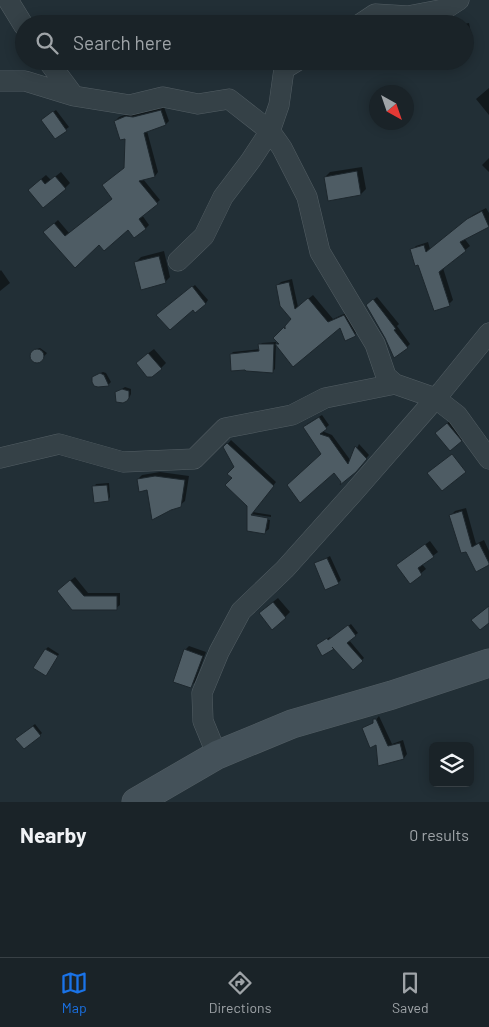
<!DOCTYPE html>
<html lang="en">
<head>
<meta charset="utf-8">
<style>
	:root { --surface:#1a2328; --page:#232b30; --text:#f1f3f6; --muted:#9fa4a8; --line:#384045; --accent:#1a73e8 }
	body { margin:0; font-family:Barlow,sans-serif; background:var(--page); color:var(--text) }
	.controls { position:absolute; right:15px; bottom:15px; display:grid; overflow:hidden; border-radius:8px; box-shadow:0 2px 12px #0003 }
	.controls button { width:45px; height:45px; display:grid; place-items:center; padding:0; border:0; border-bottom:1px solid var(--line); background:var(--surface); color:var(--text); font:25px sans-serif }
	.compass { position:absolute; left:369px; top:85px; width:45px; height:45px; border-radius:50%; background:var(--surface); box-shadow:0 2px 12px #0003; rotate:140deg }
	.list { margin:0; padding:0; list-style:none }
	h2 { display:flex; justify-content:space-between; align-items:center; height:65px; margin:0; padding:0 20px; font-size:21px }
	h2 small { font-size:16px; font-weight:400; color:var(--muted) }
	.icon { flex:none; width:28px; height:28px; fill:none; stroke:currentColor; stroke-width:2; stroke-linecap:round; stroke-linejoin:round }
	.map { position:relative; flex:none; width:489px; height:802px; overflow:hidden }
	.search { position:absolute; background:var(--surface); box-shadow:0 2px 12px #0003; left:15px; right:15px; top:15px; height:55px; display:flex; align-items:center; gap:12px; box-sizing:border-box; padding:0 18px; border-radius:28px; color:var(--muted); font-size:19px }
	.sheet { height:155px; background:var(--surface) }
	nav { display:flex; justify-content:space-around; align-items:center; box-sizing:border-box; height:70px; border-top:1px solid var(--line); background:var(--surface); font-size:14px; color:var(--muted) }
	nav a { display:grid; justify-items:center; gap:2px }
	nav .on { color:var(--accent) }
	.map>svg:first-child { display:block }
</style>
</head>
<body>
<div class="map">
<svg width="489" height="802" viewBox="0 0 489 802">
	<rect width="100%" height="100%" fill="#222f36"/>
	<path fill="#0007" d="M469 23 473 44 465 49 464 24Z
		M489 88V115L476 99Z
		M164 107 169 121 166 124 147 131 158 172 155 176 143 179 160 200 142 215 149 225 146 228 129 229 99 243 45 232 58 220 69 233 113 199 125 168 126 138 115 121 119 117 130 113Z
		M56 110 69 127 55 137 45 118Z
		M489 158V172L482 165Z
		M362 167 366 189 361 194 325 177 330 172Z
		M61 172 70 183 65 188 34 185 46 175 51 180Z
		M486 208 489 213V226L464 238 470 246 443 268 453 300 449 304 419 263 412 250 416 246 428 242 430 249 473 215Z
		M164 251 170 277 165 282 136 262 141 257Z
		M1 270 10 283 0 291V271Z
		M292 279 298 307 313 295 333 319 348 312 359 331 346 340 340 326 293 366 277 344 279 342 275 338 293 319 277 286 281 282Z
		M195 285 208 300 206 303 195 311 193 308 160 313Z
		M377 297 399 324 397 326 410 344 407 347 371 302Z
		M276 342 275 369 272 372 231 354 233 352 260 349V345L262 343Z
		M40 348 47 353 40 361H33L31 355 37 349Z
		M154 349 166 363 161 368 142 358Z
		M103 372 106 373 111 382 109 384 98 386 96 375Z
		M125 387 131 389V394L129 398 117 392Z
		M322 415 329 425 322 431 332 435 351 461 359 444 369 455 355 471 323 454 307 424Z
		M453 418 466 435 461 441 442 428Z
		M231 440 276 482 253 512 271 515V517L250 514V516L270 520 269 529 265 532 248 530V506L234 478 235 467 225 447Z
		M160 472 189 476 185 501 180 505 148 489 138 479 142 475Z
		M109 483 110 497 108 500 94 487 96 484Z
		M466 508 476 544 484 540 489 551V564L476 570 451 515 455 511Z
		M430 541 438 552 422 564 426 569 410 582 402 561Z
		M330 556 341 580 338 583 316 564Z
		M75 577 88 593H120V605L116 608H73L62 587Z
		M278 598 290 612 285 617 265 608Z
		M351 624 358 633 349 640 364 658 353 668 334 647 320 643 330 637 331 639Z
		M189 646 206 652 195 682 191 686 185 650Z
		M48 647 59 654 48 672 46 649Z
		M379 716 392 744 403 740 407 754 404 758 379 765 377 743 363 729 374 722Z
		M35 724 42 733 40 735 19 737Z"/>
	<path fill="#4e5c64" stroke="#1d272d" d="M161 110 166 125 144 133 155 177 139 181 158 204 139 219 146 229 134 238 128 230 104 251 99 245 75 268 43 232 54 223 65 236 112 199 102 185 124 168 125 139 120 140 114 121 126 116 133 117Z
		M53 111 67 131 55 139 41 120Z
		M357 171 361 195 328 201 324 177Z
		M55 176 66 189 43 208 28 190 41 179 45 184Z
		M482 211 489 227 460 242 466 251 439 272 450 306 434 311 418 265 415 266 410 249 424 245 426 252 467 219Z
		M159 256 166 283 141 290 134 262Z
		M289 282 295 309 308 298 328 322 344 315 356 336 345 341 340 328 293 367 275 344H279L273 338 284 327 285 329V326L291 319 280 306 276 285Z
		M192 286 206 304 195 313 193 310 170 330 156 315Z
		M373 299 396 329 394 330 408 348 394 358 385 338 366 305Z
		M258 344H274L273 373 246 371 245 370 231 371 230 354 259 351Z
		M30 356a7 7 0 1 1 14 0a7 7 0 1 1-14 0Z
		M148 353 162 369 152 377H147L136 363Z
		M100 373 104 375 109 386 98 387 94 386 92 382V377Z
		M122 389 129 391V398L127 401 123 403 116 402 115 392Z
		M319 417 327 429 320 434 329 437 348 464 355 446 367 459 356 472 340 485 341 482 334 473 300 503 287 485 321 454 303 427Z
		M447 423 462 441 450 451 435 433Z
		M227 443 274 486 251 515 268 518 265 534 247 531V506L225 485 232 478 227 474 234 467 223 447Z
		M452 454 466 472 442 491 427 473Z
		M155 476 185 480 181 507 171 510 152 520 147 490 139 492 137 479Z
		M107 485 109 501 94 503 92 486Z
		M462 511 472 547 479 543 489 563V565L476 572 466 552 461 553 449 515Z
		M425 544 434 557 418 568 422 575 410 584 396 565Z
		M327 558 339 584 325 590 314 563Z
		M70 580 84 596H117V610H72L57 591Z
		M273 602 286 618 272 630 259 613Z
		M489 606V623L480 630 471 620Z
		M348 625 356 636 347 643 363 661 353 670 332 647 334 649 322 656 316 645 327 638 328 640Z
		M45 649 58 656 46 676 33 668Z
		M184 649 203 656 191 688 173 682Z
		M373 719H376L388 746 400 743 404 759 378 766 376 745 370 748 362 728 373 723Z
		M33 726 41 736 24 749 15 739Z"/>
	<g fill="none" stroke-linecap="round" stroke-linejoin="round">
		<g stroke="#535e64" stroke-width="21">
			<path id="street" d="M8 0 24 26
				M360 24 375 14 408 16 445 9 459 0
				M48 61 74 96 130 105 163 97 198 104 229 99 270 131 282 148 307 197 320 252 375 344 386 376 395 384
				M0 81H25L74 96
				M178 261 204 236 223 197 251 160 270 131 279 105 284 69 297 61
				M0 458 59 444 123 462 194 459 225 428 292 415 325 398 395 384 435 398 457 415 489 459
				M217 755 203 721 202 693 219 652 241 611 285 569 354 492 442 391 489 333"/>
		</g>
		<g stroke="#535e64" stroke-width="29">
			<path id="secondary" d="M136 802 217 755 292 724 392 695 489 663"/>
		</g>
		<use href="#street" stroke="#354147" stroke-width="20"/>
		<use href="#secondary" stroke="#445159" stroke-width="28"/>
	</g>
</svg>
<div class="controls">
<button><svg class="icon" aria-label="layers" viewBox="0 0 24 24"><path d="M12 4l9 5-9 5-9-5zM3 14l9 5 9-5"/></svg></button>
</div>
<svg class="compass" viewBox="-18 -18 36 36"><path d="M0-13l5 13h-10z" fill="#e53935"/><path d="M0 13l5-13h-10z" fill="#9fa4a8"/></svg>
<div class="search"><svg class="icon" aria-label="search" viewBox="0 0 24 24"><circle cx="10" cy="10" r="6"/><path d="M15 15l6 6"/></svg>Search here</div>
</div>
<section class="sheet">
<h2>Nearby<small>0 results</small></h2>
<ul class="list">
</ul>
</section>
<nav>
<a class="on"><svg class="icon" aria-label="map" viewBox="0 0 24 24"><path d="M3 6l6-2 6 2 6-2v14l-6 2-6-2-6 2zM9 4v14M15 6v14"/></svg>Map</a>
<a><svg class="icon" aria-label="directions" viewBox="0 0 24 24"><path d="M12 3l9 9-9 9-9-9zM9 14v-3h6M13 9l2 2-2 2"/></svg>Directions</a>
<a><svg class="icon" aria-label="saved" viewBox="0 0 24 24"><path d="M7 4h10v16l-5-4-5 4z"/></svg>Saved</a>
</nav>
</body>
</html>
